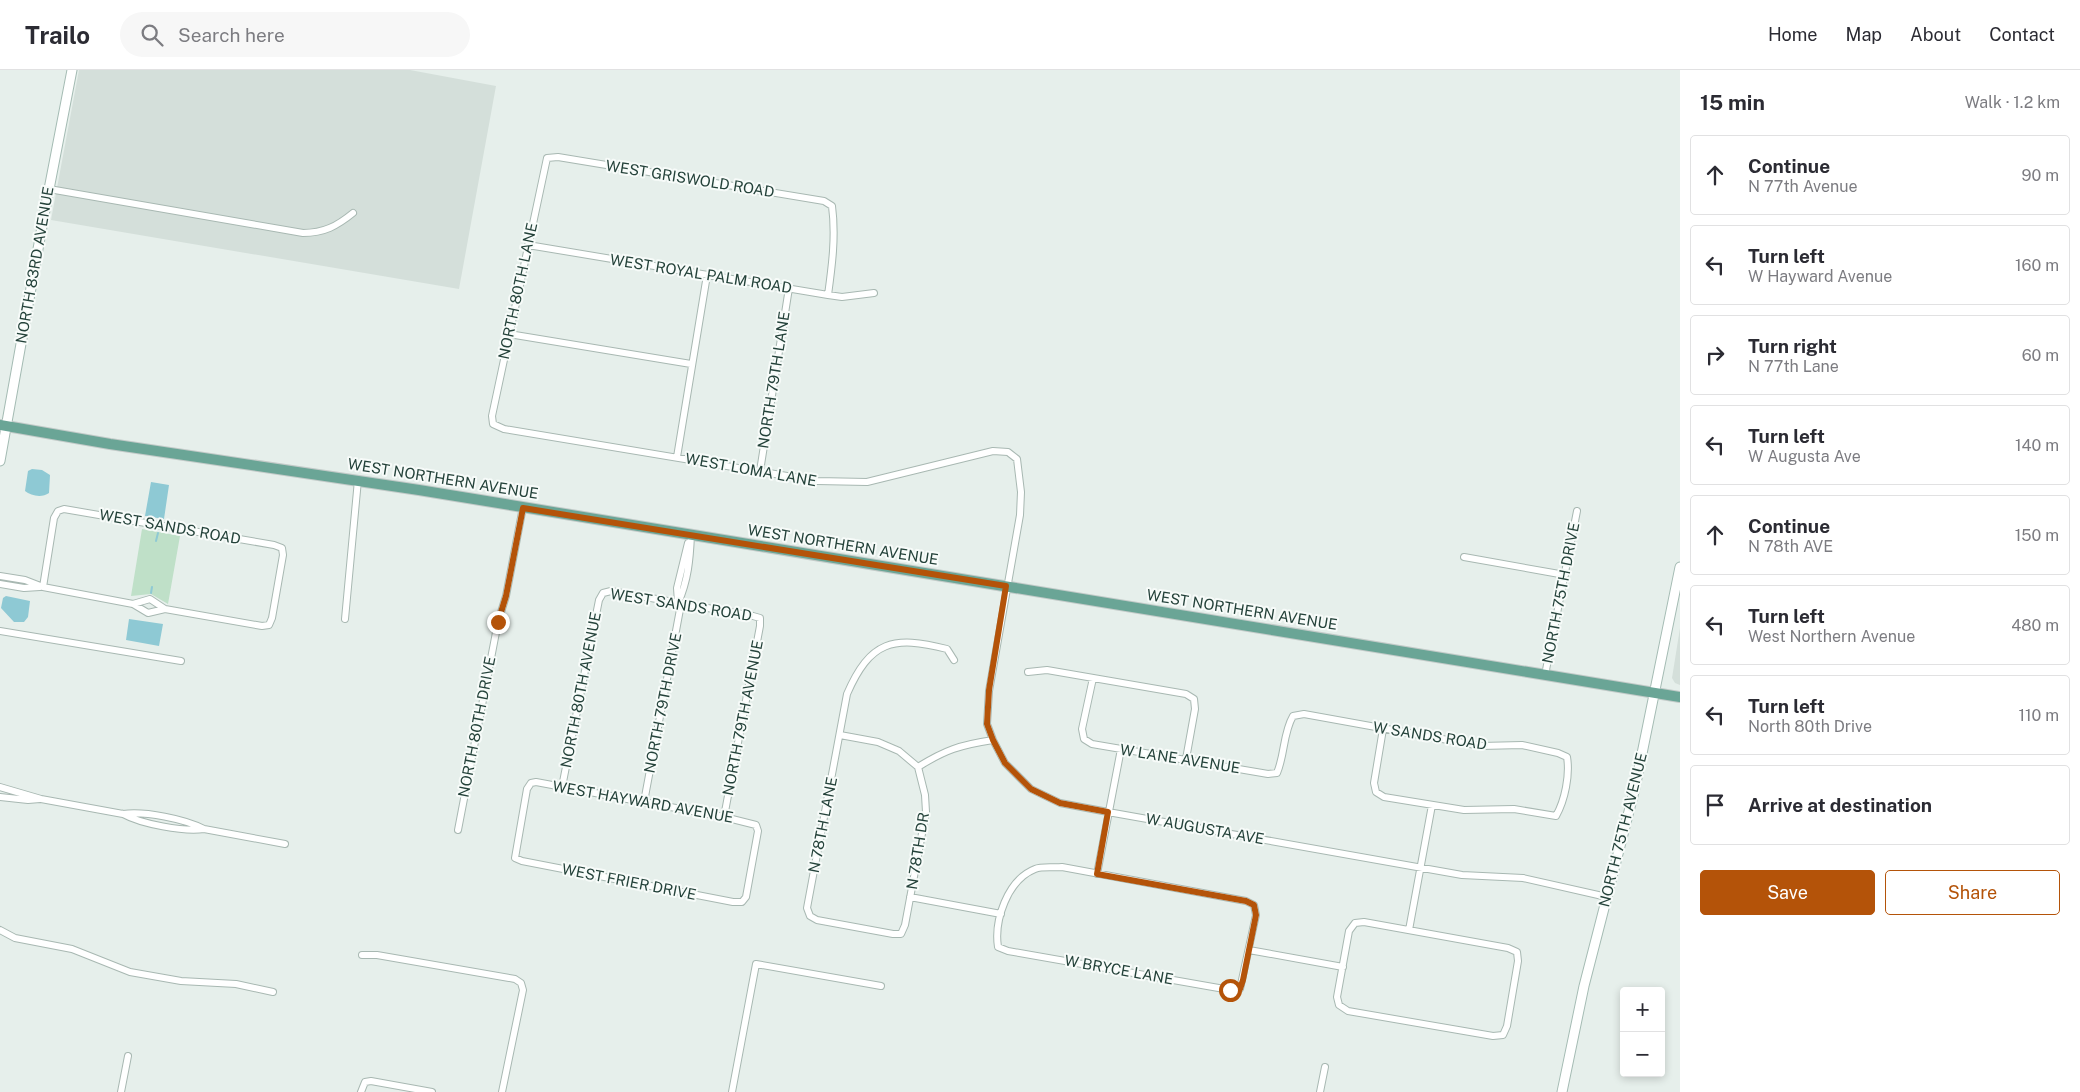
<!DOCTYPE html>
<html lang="en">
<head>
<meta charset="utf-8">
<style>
	:root { --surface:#fff; --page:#f7f7f7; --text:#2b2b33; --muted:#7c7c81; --line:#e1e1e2; --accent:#b45309 }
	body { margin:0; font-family:"Public Sans",sans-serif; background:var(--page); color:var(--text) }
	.controls { position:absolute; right:15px; bottom:15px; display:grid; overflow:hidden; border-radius:5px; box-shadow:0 2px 8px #0003 }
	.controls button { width:45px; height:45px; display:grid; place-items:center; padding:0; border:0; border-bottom:1px solid var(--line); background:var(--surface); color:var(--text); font:25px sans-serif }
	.stop { position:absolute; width:15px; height:15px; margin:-11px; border:4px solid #b45309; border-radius:50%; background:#fff }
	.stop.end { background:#b45309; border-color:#fff; box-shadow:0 1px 5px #0008 }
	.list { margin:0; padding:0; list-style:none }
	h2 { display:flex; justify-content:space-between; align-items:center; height:65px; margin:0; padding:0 20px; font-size:21px }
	h2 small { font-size:16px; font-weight:400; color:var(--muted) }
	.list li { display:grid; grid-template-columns:32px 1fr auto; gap:15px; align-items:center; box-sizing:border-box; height:80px; margin:0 10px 10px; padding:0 10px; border:1px solid var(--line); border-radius:5px }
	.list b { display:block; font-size:19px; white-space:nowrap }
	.list p { margin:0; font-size:16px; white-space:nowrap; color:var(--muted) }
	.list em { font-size:16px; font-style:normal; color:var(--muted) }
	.actions { display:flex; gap:10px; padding:15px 20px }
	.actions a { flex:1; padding:11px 0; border:1px solid var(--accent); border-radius:5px; text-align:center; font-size:18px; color:var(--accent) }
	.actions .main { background:var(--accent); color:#fff }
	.icon { flex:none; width:28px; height:28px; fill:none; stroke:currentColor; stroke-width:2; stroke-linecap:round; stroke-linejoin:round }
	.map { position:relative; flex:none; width:1680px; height:1022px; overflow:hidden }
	header { display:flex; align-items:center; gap:30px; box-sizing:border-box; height:70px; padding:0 25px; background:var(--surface); border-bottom:1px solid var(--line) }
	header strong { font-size:24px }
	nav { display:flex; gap:28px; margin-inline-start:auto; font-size:18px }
	.search { width:350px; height:45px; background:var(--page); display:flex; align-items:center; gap:12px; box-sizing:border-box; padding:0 18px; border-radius:28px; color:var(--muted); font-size:19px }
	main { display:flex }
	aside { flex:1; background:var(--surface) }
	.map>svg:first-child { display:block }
</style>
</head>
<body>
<header>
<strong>Trailo</strong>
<div class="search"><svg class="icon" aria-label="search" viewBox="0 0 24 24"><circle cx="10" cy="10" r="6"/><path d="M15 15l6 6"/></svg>Search here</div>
<nav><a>Home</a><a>Map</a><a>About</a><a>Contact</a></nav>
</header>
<main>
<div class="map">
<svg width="1680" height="1022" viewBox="0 0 1680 1022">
	<rect width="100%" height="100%" fill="#e6efeb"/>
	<path fill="#d4dfda" d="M79 0H410L496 16 459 219 51 150Z
		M1680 558V615L1675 613 1672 608Z"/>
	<path fill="#bfe0c8" d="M142 459 180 466 168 534 151 524 131 526Z"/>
	<path fill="#8ec9d4" d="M32 399 42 400 50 405 49 423C42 428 31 426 25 421L28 401Z
		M151 412 169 415 164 449 145 446Z
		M6 526 30 531 28 547 24 552H14L1 538 3 528Z
		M129 549 163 554 159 576 126 570Z"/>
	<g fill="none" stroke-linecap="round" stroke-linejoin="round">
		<path stroke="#8ec9d4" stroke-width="2" d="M156 471 158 463
			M151 523 152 517"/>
		<g stroke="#a8b8b2" stroke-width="8">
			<path id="minor" d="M49 119 303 163C324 163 337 156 353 143
				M528 175 828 225 842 227 874 223
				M828 225C832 196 836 166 832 136L824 131 558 87 547 88 492 346 493 354 504 359 817 411 867 412 993 381 1008 382 1017 389 1021 422 1020 445 989 621 987 654 993 670 1005 693 1031 719 1060 733 1108 742 1462 805 1523 808 1607 827
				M509 264 691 294
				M677 387 707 205
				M760 401 789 218
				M1464 487 1565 505
				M0 506 25 510 43 517 133 534 148 543 165 539 262 556 269 555 272 548 283 485 282 478 274 475 64 439 58 441 54 448 43 517
				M0 514 24 518 40 517
				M678 532 677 518 688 473
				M678 533C688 511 690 489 691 465
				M133 534 150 529 165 539
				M345 549 358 410
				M0 561 181 591
				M1028 602 1047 600 1186 624 1194 629 1195 639 1186 689
				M1545 605 1577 441
				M1093 608 1082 659 1084 669 1092 674 1268 704 1277 703C1285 684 1283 663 1293 646L1304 644 1481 676 1522 675 1558 683 1567 687C1570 705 1565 730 1556 746L1514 739 1464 740 1384 727 1376 722 1374 713 1383 659
				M840 665 878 672 899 681 918 697
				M918 697 925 725 926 742 905 855 901 864H893L817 850 810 846 807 838 847 624C870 571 893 565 947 579L954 590
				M918 697C945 680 960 675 993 670
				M536 712 724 747 756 755 758 761 746 827 742 832H733L522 791 515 788 527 719 531 713Z
				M0 717 41 729 123 744C145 741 185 749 204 759
				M562 717 599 530 603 523 611 521 753 546 760 548V556L724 747
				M0 727 28 730 40 729
				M644 732 681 534
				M123 744C141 754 184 762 204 759L285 774
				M458 760 498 552 506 526 523 437
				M1062 797 1246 831 1254 835 1256 845 1240 919 1230 920 1008 881 998 877C994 851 1007 810 1035 799 1042 796 1054 798 1062 797Z
				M1097 804 1121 679
				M910 827 1001 844
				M1364 852 1508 878 1517 882 1518 891 1507 956 1503 965 1493 966 1348 941 1339 935 1337 927 1349 861 1355 853Z
				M0 860 15 868 72 879 130 902 181 911 236 914 273 922
				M1409 860 1432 735
				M1249 880 1343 897
				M362 885H377L515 909 521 913 523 920 502 1022
				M121 1022 128 986
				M361 1022 365 1012 371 1011 432 1022
				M732 1022 756 894 881 916
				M1320 1022 1325 997"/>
		</g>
		<g stroke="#a4bbb3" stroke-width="11">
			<path id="secondary" d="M0 391 45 140 72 0
				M1562 1022 1584 916 1635 718 1680 497"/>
		</g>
		<g stroke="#c2cac8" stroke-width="12">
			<path id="primary" d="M0 355 110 374 419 420 1680 627"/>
		</g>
		<use href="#minor" stroke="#fff" stroke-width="6"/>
		<use href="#secondary" stroke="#fff" stroke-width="9"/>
		<use href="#primary" stroke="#6aa596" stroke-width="10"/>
	</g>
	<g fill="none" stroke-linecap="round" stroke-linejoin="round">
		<path stroke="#b45309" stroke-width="6" d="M498 552 506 526 523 438 1006 516 989 620 987 654 993 670 1005 693 1031 719 1060 733 1108 742 1097 804 1246 831 1254 835 1256 845 1243 910 1240 919 1230 920"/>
	</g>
	<g text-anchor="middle" stroke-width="4" stroke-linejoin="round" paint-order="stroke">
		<g font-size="15" fill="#24423a" stroke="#f7fbf9">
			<text transform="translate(690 109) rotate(9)" y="5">WEST GRISWOLD ROAD</text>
			<text transform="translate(35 195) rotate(-80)" y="5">NORTH 83RD AVENUE</text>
			<text transform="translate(701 204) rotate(9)" y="5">WEST ROYAL PALM ROAD</text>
			<text transform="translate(518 221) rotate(-78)" y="5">NORTH 80TH LANE</text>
			<text transform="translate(774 310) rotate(-81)" y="5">NORTH 79TH LANE</text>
			<text transform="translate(751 400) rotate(10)" y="5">WEST LOMA LANE</text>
			<text transform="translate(443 409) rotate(9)" y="5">WEST NORTHERN AVENUE</text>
			<text transform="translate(170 457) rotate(10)" y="5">WEST SANDS ROAD</text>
			<text transform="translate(843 475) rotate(9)" y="5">WEST NORTHERN AVENUE</text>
			<text transform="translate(1561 523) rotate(-79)" y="5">NORTH 75TH DRIVE</text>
			<text transform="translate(681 535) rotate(9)" y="5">WEST SANDS ROAD</text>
			<text transform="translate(1242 540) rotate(9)" y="5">WEST NORTHERN AVENUE</text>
			<text transform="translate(581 620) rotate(-79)" y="5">NORTH 80TH AVENUE</text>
			<text transform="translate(663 633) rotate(-79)" y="5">NORTH 79TH DRIVE</text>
			<text transform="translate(743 648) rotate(-79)" y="5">NORTH 79TH AVENUE</text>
			<text transform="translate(477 657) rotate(-79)" y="5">NORTH 80TH DRIVE</text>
			<text transform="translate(1430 666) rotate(9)" y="5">W SANDS ROAD</text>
			<text transform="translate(1180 689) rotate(9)" y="5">W LANE AVENUE</text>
			<text transform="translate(643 732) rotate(10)" y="5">WEST HAYWARD AVENUE</text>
			<text transform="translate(823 755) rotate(-79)" y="5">N 78TH LANE</text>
			<text transform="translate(1205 759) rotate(10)" y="5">W AUGUSTA AVE</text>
			<text transform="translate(1623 760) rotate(-76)" y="5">NORTH 75TH AVENUE</text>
			<text transform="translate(918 781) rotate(-81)" y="5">N 78TH DR</text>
			<text transform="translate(629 812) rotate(11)" y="5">WEST FRIER DRIVE</text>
			<text transform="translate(1119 900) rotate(10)" y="5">W BRYCE LANE</text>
		</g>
	</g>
</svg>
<div class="controls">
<button>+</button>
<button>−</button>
</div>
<div class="stop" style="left:1230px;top:920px"></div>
<div class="stop end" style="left:498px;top:552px"></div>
</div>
<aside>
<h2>15 min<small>Walk · 1.2 km</small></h2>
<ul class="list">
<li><svg class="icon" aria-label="ahead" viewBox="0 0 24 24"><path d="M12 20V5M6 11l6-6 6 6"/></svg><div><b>Continue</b><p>N 77th Avenue</p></div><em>90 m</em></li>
<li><svg class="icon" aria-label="left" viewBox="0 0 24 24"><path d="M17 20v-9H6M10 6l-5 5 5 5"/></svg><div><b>Turn left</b><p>W Hayward Avenue</p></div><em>160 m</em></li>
<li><svg class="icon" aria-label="right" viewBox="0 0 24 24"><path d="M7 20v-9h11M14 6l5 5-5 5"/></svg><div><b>Turn right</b><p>N 77th Lane</p></div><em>60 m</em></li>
<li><svg class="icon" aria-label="left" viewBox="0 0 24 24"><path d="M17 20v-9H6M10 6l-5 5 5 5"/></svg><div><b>Turn left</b><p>W Augusta Ave</p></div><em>140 m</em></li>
<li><svg class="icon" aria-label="ahead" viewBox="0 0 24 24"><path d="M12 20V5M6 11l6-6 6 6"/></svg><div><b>Continue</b><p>N 78th AVE</p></div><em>150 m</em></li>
<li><svg class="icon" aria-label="left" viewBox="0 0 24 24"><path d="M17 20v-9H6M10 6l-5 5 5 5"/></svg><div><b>Turn left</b><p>West Northern Avenue</p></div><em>480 m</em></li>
<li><svg class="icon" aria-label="left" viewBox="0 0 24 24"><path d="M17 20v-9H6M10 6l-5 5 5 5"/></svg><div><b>Turn left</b><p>North 80th Drive</p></div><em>110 m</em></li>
<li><svg class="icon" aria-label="arrive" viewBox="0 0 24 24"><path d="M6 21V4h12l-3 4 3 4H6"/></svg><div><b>Arrive at destination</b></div></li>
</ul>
<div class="actions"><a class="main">Save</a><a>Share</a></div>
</aside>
</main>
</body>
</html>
